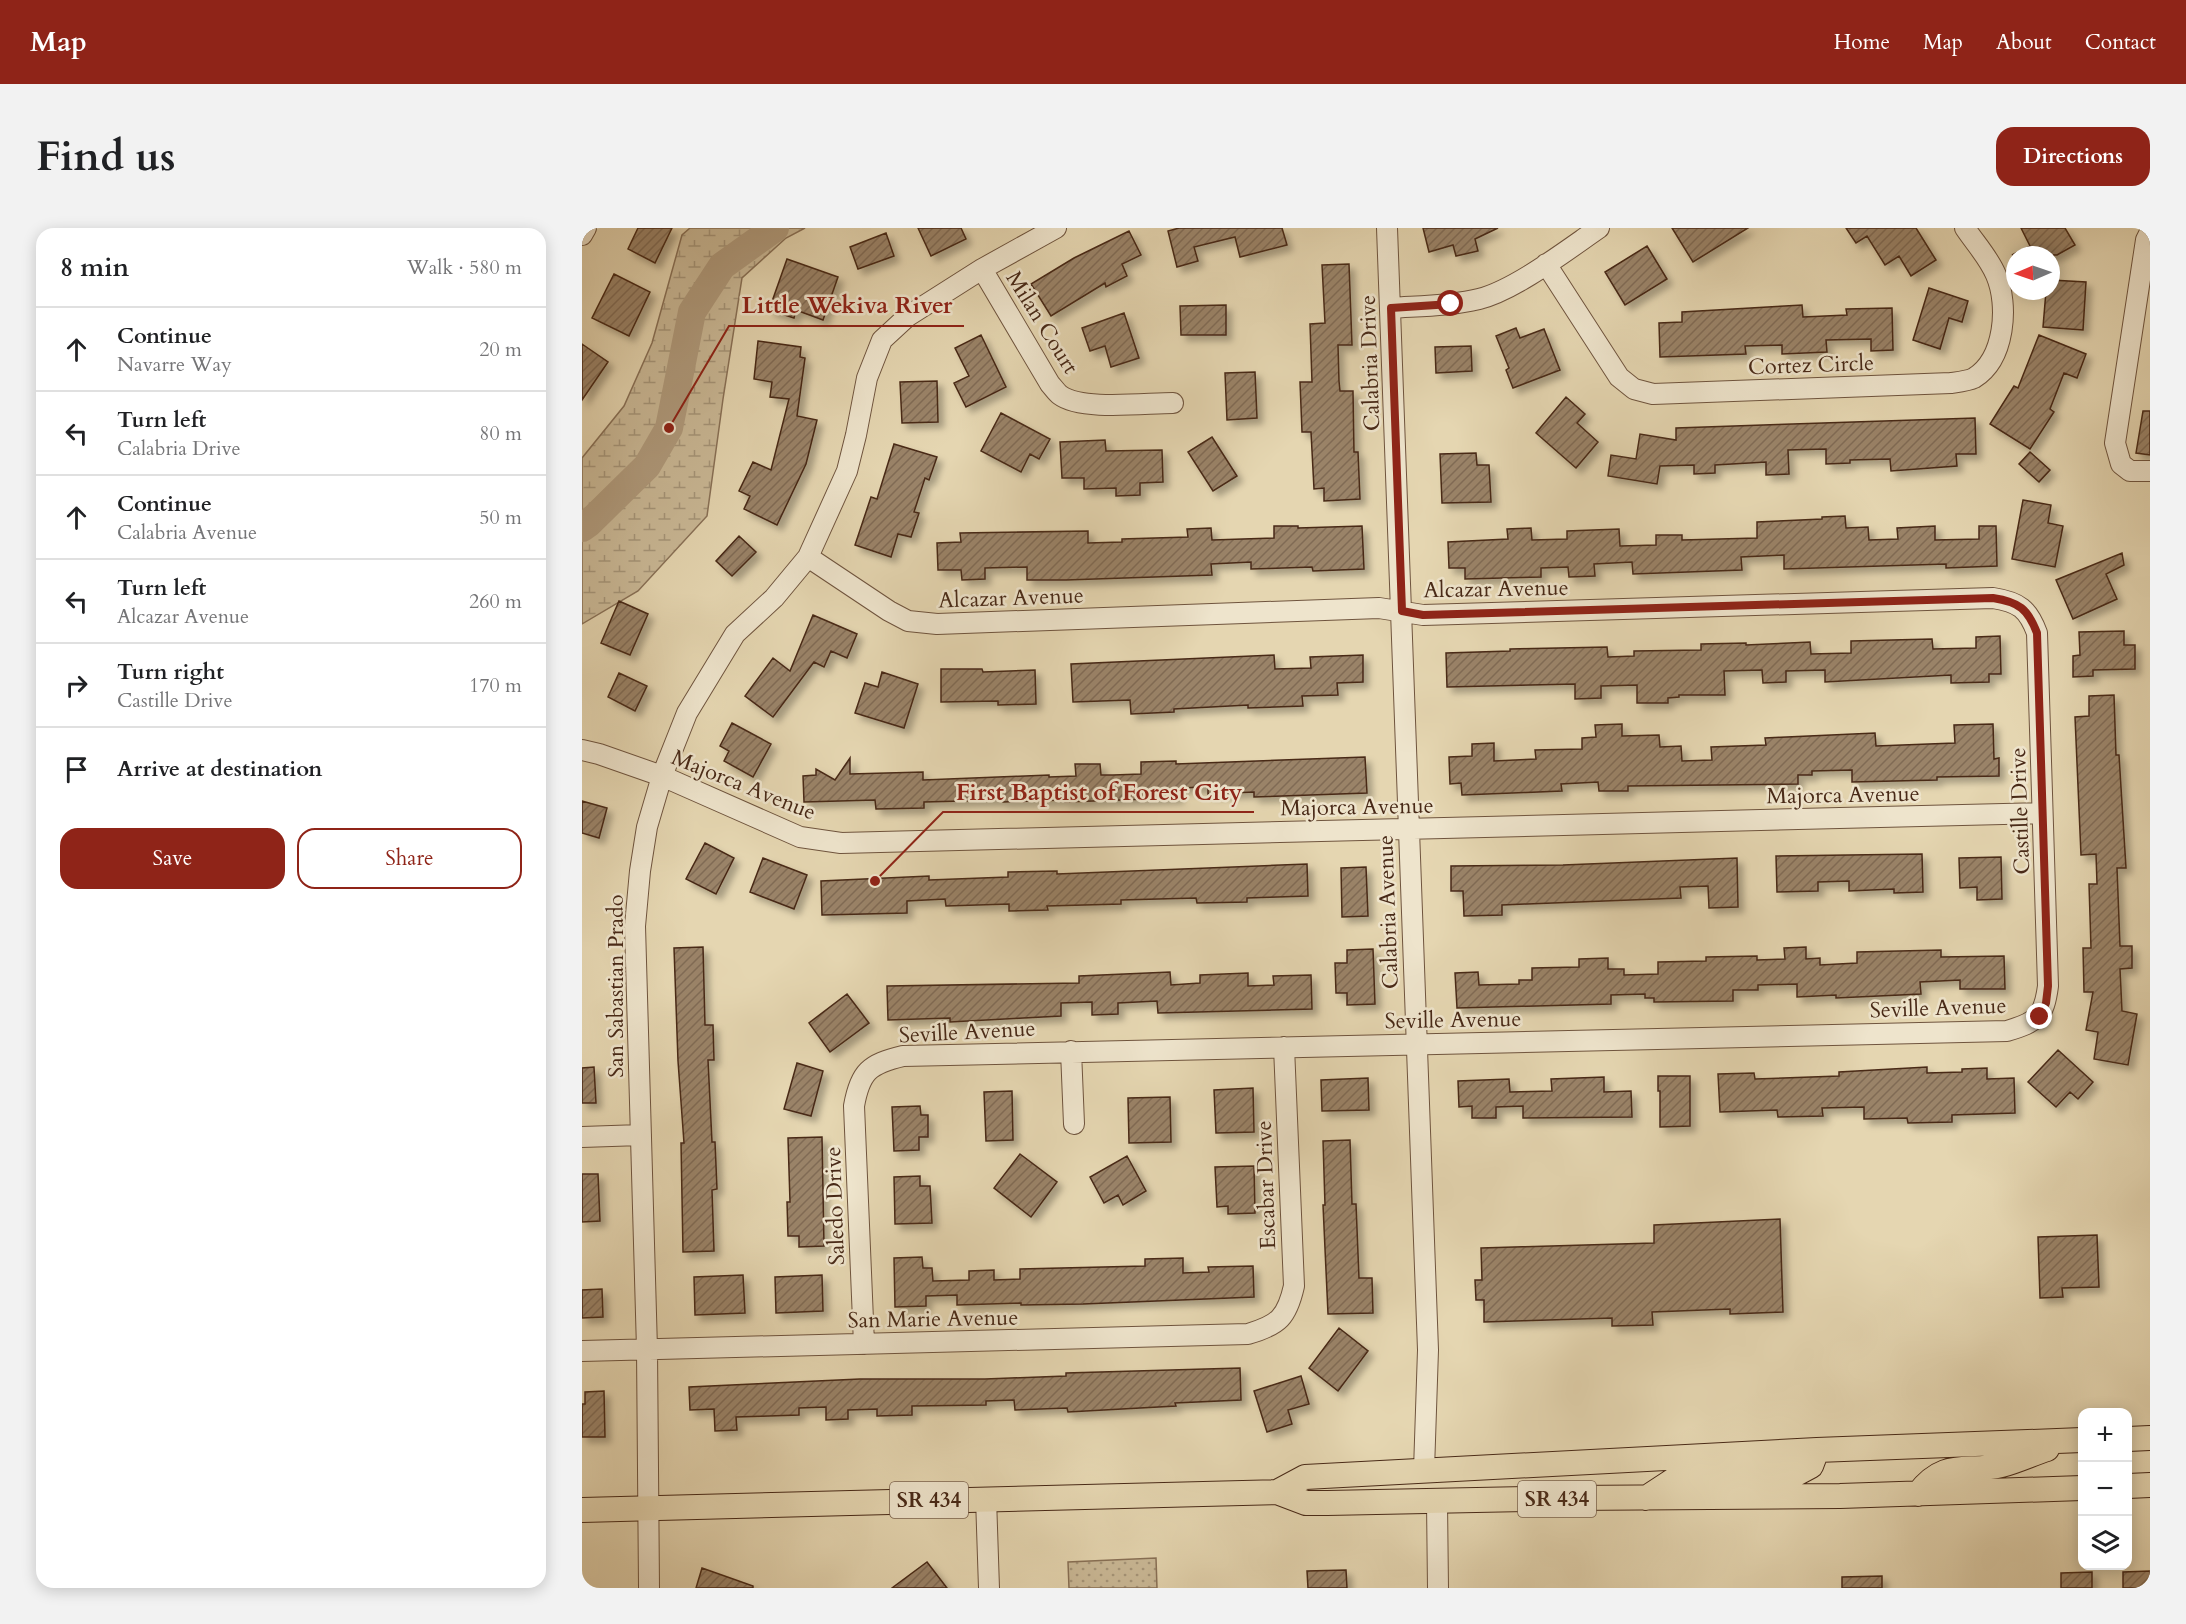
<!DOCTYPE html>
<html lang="en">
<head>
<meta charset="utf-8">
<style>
	:root { --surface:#fff; --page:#f2f2f2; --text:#202124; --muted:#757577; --line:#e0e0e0; --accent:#8f2418 }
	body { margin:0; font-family:Cardo,serif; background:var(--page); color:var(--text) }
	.controls { position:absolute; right:18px; bottom:18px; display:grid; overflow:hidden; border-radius:12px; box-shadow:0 3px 15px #0003 }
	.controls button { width:54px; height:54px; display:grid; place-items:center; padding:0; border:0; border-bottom:2px solid var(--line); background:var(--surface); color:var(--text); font:30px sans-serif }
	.compass { position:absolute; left:1424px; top:18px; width:54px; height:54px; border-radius:50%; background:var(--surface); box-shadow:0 3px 15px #0003; rotate:268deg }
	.stop { position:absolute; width:18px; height:18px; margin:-14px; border:4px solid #8f2418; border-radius:50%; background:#fff }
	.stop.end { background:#8f2418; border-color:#fff; box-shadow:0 2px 6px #0008 }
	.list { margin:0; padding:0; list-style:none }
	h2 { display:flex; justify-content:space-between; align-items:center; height:78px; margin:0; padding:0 24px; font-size:26px }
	h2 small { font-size:20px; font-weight:400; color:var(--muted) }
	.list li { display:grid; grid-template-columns:39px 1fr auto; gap:18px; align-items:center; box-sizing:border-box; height:84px; padding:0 24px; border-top:2px solid var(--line) }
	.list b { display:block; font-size:22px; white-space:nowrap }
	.list p { margin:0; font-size:20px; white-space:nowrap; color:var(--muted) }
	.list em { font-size:20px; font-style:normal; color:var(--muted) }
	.actions { display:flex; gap:12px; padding:18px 24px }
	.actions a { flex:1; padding:14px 0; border:2px solid var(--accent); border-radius:18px; text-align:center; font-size:21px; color:var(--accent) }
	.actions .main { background:var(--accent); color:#fff }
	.icon { flex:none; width:33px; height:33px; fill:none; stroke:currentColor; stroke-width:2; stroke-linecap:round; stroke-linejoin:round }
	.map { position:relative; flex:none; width:1568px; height:1360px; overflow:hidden; border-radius:18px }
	header { display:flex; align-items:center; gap:36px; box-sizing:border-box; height:84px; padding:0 30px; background:var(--accent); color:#fff }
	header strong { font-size:28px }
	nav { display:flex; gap:33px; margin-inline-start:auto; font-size:21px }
	.intro { display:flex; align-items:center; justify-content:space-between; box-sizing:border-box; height:144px; padding:0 36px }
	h1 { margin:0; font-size:42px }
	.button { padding:15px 27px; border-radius:18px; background:var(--accent); color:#fff; font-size:21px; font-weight:700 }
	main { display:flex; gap:36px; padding:0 36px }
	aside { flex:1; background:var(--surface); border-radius:18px; box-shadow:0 3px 15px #0003 }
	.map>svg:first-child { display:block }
</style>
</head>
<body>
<header>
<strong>Map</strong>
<nav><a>Home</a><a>Map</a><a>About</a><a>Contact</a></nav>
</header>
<div class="intro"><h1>Find us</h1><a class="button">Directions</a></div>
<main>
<aside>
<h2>8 min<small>Walk · 580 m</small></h2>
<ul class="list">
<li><svg class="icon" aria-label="ahead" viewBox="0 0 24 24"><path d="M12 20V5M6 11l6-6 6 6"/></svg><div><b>Continue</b><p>Navarre Way</p></div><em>20 m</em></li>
<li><svg class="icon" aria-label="left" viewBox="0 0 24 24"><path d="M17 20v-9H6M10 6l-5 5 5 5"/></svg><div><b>Turn left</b><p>Calabria Drive</p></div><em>80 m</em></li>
<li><svg class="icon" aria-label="ahead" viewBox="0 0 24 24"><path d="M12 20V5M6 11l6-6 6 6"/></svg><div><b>Continue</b><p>Calabria Avenue</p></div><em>50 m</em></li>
<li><svg class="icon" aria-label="left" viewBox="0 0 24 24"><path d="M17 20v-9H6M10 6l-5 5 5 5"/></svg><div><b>Turn left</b><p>Alcazar Avenue</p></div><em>260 m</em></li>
<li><svg class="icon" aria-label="right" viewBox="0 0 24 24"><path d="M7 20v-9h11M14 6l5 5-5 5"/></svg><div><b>Turn right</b><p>Castille Drive</p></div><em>170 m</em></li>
<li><svg class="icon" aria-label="arrive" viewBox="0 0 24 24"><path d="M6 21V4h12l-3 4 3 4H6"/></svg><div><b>Arrive at destination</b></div></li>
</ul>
<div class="actions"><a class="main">Save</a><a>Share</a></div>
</aside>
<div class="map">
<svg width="1568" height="1360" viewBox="0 0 1568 1360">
	<defs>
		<pattern id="wetland-marsh" width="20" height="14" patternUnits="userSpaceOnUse" patternTransform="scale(1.5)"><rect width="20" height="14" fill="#cab997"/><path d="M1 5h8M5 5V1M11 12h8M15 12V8" fill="none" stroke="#a6967a"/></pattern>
		<pattern id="park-dots" width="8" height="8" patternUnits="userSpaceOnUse" patternTransform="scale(1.5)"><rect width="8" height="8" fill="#cab997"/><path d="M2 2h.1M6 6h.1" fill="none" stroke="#a6967a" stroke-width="1.8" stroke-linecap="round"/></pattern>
		<pattern id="building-hatch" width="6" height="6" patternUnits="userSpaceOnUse" patternTransform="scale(1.5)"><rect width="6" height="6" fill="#9a8367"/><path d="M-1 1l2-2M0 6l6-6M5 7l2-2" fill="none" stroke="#806b54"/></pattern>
		<filter id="shadow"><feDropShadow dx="5.5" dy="5.5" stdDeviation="3" flood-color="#0004"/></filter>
	</defs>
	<rect width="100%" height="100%" fill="#e5d6b1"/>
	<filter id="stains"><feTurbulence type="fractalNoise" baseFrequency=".00333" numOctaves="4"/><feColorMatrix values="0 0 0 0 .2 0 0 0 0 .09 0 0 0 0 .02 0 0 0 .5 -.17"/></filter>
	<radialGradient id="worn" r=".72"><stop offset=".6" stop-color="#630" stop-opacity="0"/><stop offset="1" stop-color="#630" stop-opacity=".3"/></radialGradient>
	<path fill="url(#wetland-marsh)" stroke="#897157" stroke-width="1.5" d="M108 0H223L204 10 160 50 141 171 125 288 56 363 0 396V230L42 178 70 115 100 7Z"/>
	<path fill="url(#park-dots)" stroke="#897157" stroke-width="1.5" d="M574 1330 575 1360H487L486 1334Z"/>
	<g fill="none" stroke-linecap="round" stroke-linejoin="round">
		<path stroke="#b09b7d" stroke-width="28" d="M0 300 7 295 65 238 87 200 110 84 140 38 193 0"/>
	</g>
	<path fill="url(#building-hatch)" stroke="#482917" stroke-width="1.5" filter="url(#shadow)" d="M56 0H90L73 35 46 21Z
		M336 0H379L384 11 349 28Z
		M597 0H700L705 17 658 29 653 9 612 19 616 33 595 39 586 3Z
		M841 0H916L893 11 896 23 874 28 871 17 847 24Z
		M1090 0H1166L1111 34Z
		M1264 0H1334L1354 32 1329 48 1317 28 1303 37 1285 8 1274 15Z
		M1439 0H1483L1493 17 1475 27H1430L1448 18Z
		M547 3 559 27 540 36 545 48 524 59 523 55 469 88 449 56 492 30Z
		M304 5 312 28 276 41 268 19Z
		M1065 18 1085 51 1043 77 1023 44Z
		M205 31 256 49 241 92 214 82 212 90 187 82Z
		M767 36 770 117H756L757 153 758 163H771L772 224H776L778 271 742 273V260L732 261 729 204H720L718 154H730L728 96 743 95 740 37Z
		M32 46 68 64 47 108 10 90Z
		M1469 52 1504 54 1501 102 1461 99 1464 63H1469Z
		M1347 60 1386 73 1380 94 1367 90 1358 121 1331 112Z
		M644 77V107H599L598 78Z
		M1220 77 1221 89 1265 87 1264 81 1310 80 1311 122 1289 123V111L1244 112 1245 124 1200 126V117L1163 118 1164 126 1078 129 1077 95 1100 94V84Z
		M542 85 557 130 529 139 523 118 508 123 500 100Z
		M934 100 938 110 962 101 978 142 931 160 924 142 927 140 914 108Z
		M399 107 424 159 384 179 372 155 387 148 373 120Z
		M1457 107 1504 126 1495 150 1482 145 1468 181 1472 184 1448 221 1408 196 1432 158 1436 160Z
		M176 113 219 119 218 129 223 130 215 188 235 192 224 236 195 297 162 281 168 268 157 263 171 234 189 242 207 171 188 169 190 154 172 151Z
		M0 116 26 134 0 172Z
		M889 118 890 143 854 145 853 119Z
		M673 144 675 190 645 192 643 145Z
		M355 153 356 194 320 195 318 154Z
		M984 169 1003 186 995 195 1016 214 994 240 954 205Z
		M1561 183H1568V227L1554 225Z
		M419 185 468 211 457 231 448 226 439 244 399 223Z
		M1393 190 1394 226H1374L1375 238 1309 243 1308 231 1268 232V235L1244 236V221L1206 222 1207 246 1184 247V234L1133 237V245L1112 246V237L1078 238 1075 256 1026 248 1029 227 1054 231 1058 206 1094 212V200Z
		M630 209 655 248 631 263 606 224Z
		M523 212 524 223 580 222 581 254 558 255V267L534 268V260L502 261V250H480L478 214Z
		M312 216 355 229 347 252 343 250 332 284 337 285 329 309 316 306 309 329 273 317 289 269 295 271Z
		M1448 224 1468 242 1457 254 1437 236Z
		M894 225 895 237H907L909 274 860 275 858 226Z
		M1441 272 1469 277 1466 295 1481 298 1473 339 1430 331Z
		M1263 288 1264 300 1286 299 1287 312 1316 311 1315 300 1353 298V312L1397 311V298H1414L1415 338 1364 340V336L1202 341V327L1159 329 1160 342 1051 346 1050 334 1012 336 1013 348 987 349 986 339 959 340V349L883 351V340H867L866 314 926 311 925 301 949 300 950 312 985 311V303L1037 301 1038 318 1074 317V307H1100V312L1175 310V294L1240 291V289Z
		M692 298H716V300L780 298 782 341 731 343 730 339 669 341V334L629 336 630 347 484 352H445V339L403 340V351L380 352 379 342H356L355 315 379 314 378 305 506 303V315L540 314V311L606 309 605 301 629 300 630 312 692 310Z
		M157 308 174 324 150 348 134 333Z
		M1540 325 1542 337 1524 346 1535 371 1491 391 1474 352Z
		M37 373 66 386 48 427 19 415Z
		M231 387 275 406 265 430 249 423 242 439 232 434 191 489 163 468 191 430 208 443Z
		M1542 403V417H1553V441L1511 442V448L1491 449V428L1498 427 1497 404Z
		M1418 408 1419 446H1407V454L1369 455V447L1243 454V442L1204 443V454L1181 455 1180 442 1142 443 1143 467H1097V469L1086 470V475H1055V457L1019 458V470L993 471V456L865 459 864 425 928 423V421L1025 419 1026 429 1052 428V423L1119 422V416L1164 415V417L1228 414 1229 426 1269 425V413L1350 411 1351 421 1394 420V409Z
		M692 427 693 441 729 440 728 429 781 427V454L755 455 756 467 720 468 721 478 666 480V477L592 481V484L549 486 548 472 491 474 489 436Z
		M359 441H400L401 444 453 442 454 476 416 477V473L359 474Z
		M300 444 336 456 322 500 273 485 283 455 296 459Z
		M37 445 65 458 53 483 26 469Z
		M1532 467 1534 527H1537L1544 640H1535L1538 718H1550V740L1538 741 1540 783 1555 786 1546 837 1512 831 1516 804 1504 802 1511 764H1502L1501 720H1509L1507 656H1515L1514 626 1499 627 1493 489 1507 488V468Z
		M150 495 189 516 171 549 142 533 147 523 138 518Z
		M1040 496V508L1077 507 1078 519 1099 518 1100 533 1130 532 1129 519 1184 517 1183 510 1293 505 1294 518 1373 515 1372 497 1411 496 1412 531 1417 530V548L1355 549V552L1270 554V542L1230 543V547H1216V556L1046 558V563H1017L1016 554 979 556 980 563 880 567 879 555 868 556 867 529 890 528V516L912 515V533L954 531 953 522 1000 521V510L1014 509 1013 497Z
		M783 529 785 565 672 569V564L626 566V559L595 560 596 570 483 574V572L421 574 420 572 342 574V580L294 581 293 572 222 574 221 548 234 547V541L253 552 268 530V546L341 544V552L467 547V549L494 548 493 536H518L519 547H531L559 546V534L594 533V536Z
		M0 573 25 580 17 610 0 605Z
		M123 615 152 630 134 666 104 651Z
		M1340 626 1341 664 1312 665V661L1267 663V653L1236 654V663L1195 664 1194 628Z
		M1419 629 1420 671 1395 672V659L1378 660 1377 630Z
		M181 630 225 647 212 681 168 664Z
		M1155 630 1156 679 1127 680 1126 658 1098 659 1099 670 920 677V687L882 688 881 663H869V638L981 637Z
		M725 636 726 668 665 670V674L615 675 614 670 539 672V676L465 678 466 682 427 683V676L364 678 363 671 325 673V685L240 687 239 653 347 648V652L426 649V644L475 643V646Z
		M784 639 786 688 760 689 759 640Z
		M121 719 123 797H131L132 832H126L130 914H133L135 961 130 962 132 1023 101 1024 99 915H102L96 833 92 720Z
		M1224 719V731L1238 730V737L1275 735V724L1359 722V729L1422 728 1423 761H1378V752L1338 754 1339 766 1254 770V767L1215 769V756L1176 757V762H1151V773L1072 774V770H1063V766L1029 767V776L875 780 873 745 896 744 897 757 937 756V752H950V740L997 739V731L1026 730V741H1042V747L1076 746V734L1124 733V729L1175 728V732L1203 731 1202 720Z
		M791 721 793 776 765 777V765H754L753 735H765V722Z
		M588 744 589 757 618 755V747L666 745V758L692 757 691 748 729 747 730 781 576 785 575 773 536 775V786L510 787V774L479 775V788L368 794V790L306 792 305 758 497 755V748Z
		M265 766 287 795 248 824 227 795Z
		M1476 822 1511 854 1496 871 1488 864 1474 879 1446 854Z
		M215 835 241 843 229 888 202 881Z
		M12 839 14 875H0V840Z
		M1345 839V845L1380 844V841L1405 840V851L1432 850 1433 885 1370 887V894L1326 895 1325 890 1282 891V879L1240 880 1241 888 1196 889 1195 882 1138 884 1136 846 1172 845 1173 851 1257 848V844Z
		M1076 848H1108V898L1078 899V863H1076Z
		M1022 849V864L1049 863 1050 889 941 890V878L914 879V890H890V878L877 879 876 853 927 851 928 864 970 863 969 851Z
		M786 850 787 882 740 883 739 852Z
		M671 860 672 904 634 905 632 862Z
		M430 863 431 912 404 913 402 864Z
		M588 869 589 914 547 915 546 870Z
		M338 878 339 887H346V909H337V922L312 923 310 879Z
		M240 909 242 1018 217 1019V1008H206L205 974H208L206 910Z
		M768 912 770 976H774L777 1050H790L791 1085 746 1086 741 977H743L741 913Z
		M438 926 475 954 449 989 412 960Z
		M545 928 564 963 541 977 536 967 522 975 508 949Z
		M672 938 673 985 646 986V978L635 979 633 939Z
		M0 946H16L18 993 0 994Z
		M338 948V958H348L350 995 313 996 312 949Z
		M1198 991 1201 1084 1148 1086V1081L1070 1084 1071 1097 1030 1098V1090L902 1094V1072H894L893 1052H900L899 1020 1072 1015V997Z
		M1515 1007 1517 1059 1480 1060 1481 1069 1458 1070 1456 1009Z
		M340 1029 341 1040H350L351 1053 387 1052V1043L412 1042V1052L438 1051V1041L563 1038V1031L601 1030V1045L627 1044 626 1039 671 1038 672 1069 501 1076 439 1077V1075L375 1077V1067L344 1068V1078L313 1079 312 1030Z
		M161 1047 163 1085 113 1087 112 1049Z
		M240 1047 241 1083 194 1085 193 1049Z
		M20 1061 21 1089 0 1090V1062Z
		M757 1100 786 1123 756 1163 727 1140Z
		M658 1140 659 1172 593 1175 594 1178 486 1184 485 1180 433 1182 432 1172 404 1173V1177L330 1178V1187L295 1188V1181L266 1182V1191L244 1192V1179L217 1180V1187L154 1189 155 1202 133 1203 132 1181 108 1182 107 1159 278 1151H403L484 1148V1145Z
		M719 1148 727 1176 706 1182 710 1196 685 1204 672 1163Z
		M22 1163 23 1209H0V1176H3V1164Z
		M345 1334 365 1360H310Z
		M120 1340 171 1358V1360H114Z
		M764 1342 765 1360H726L725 1343Z
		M1568 1343V1360H1541V1344Z
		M1510 1344V1360H1479V1345Z
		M1300 1348V1360H1260V1349Z"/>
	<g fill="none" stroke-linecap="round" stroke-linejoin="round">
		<g stroke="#6f543e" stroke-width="22">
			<path id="minor" d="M805 0 846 1122 842 1242
				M1568 4 1564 12 1533 215 1539 236 1548 243H1568
				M0 7 4 0
				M964 36 1037 149 1052 161 1071 166 1369 155C1376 154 1386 153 1392 150 1423 131 1427 77 1414 47 1407 30 1393 15 1383 0
				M400 41 468 156C471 159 474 164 478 167 499 183 563 175 591 175
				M809 80C838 78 868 78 897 71 933 62 985 22 1017 0
				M226 329 307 383 326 393 355 396 797 380 841 387 1411 370C1437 374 1446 381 1455 405L1466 758C1462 789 1455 794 1425 803L321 828C287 836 278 844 272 878L282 1116
				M0 522 17 526 80 548 218 609 259 615 1460 585
				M489 823 492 896
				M0 909 59 907
				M0 1123 666 1106C697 1097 705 1089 712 1058L702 819
				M404 1270 407 1360
				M855 1274 856 1360
				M67 1360 65 1121 53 698 58 643 65 599 80 548 105 485 153 406 192 370 226 329 265 243 274 207 285 150 300 112 326 88 400 41 474 0"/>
		</g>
		<g stroke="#482917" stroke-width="26">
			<path id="major" d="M1546 1211 1568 1210
				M1546 1258 1568 1257
				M695 1264 723 1249 1235 1222 1500 1212
				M1336 1266C1363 1230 1385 1246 1420 1237 1435 1233 1450 1226 1465 1221
				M1064 1270 1093 1251 1214 1246 1229 1238 1235 1222
				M0 1282 695 1264 724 1275H745L987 1270 1258 1268 1500 1260"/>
		</g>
		<use href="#minor" stroke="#eee4cc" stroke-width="20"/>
		<use href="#major" stroke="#e5d6b1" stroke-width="24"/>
	</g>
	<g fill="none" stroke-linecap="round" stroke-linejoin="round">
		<path stroke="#8f2418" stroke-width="8" d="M869 76 809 80 820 383 841 387 1411 370C1437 374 1446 381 1455 405L1466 758 1464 775 1458 789"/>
	</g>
	<g text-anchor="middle" stroke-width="5" stroke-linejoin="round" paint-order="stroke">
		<g fill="#eee4cc" stroke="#7a614d" stroke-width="1.5">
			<rect x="936" y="1253" width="78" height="36" rx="4.5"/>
			<rect x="308" y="1254" width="78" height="36" rx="4.5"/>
		</g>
		<g font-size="21" font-weight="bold" fill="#482917">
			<text x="975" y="1278">SR 434</text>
			<text x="347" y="1279">SR 434</text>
		</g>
		<g font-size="22" fill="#482917" stroke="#eee4cc">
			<text transform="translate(461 94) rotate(58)" y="8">Milan Court</text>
			<text transform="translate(787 135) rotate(-92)" y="8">Calabria Drive</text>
			<text transform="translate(1229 136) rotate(-2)" y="8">Cortez Circle</text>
			<text transform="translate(914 360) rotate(-1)" y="8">Alcazar Avenue</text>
			<text transform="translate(429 369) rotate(-2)" y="8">Alcazar Avenue</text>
			<text transform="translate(162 556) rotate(22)" y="8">Majorca Avenue</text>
			<text transform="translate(1261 566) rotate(-1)" y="8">Majorca Avenue</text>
			<text transform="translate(775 578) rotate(-1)" y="8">Majorca Avenue</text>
			<text transform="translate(1437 583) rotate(-92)" y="8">Castille Drive</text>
			<text transform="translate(805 684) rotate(-92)" y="8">Calabria Avenue</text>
			<text transform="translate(33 758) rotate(-90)" y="8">San Sabastian Prado</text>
			<text transform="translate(1356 779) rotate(-2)" y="8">Seville Avenue</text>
			<text transform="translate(871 791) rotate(-1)" y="8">Seville Avenue</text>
			<text transform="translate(385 803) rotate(-3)" y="8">Seville Avenue</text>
			<text transform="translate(683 957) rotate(-92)" y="8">Escabar Drive</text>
			<text transform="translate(252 978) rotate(-92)" y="8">Saledo Drive</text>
			<text transform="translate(351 1090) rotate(-1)" y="8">San Marie Avenue</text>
		</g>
	</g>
	<path fill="none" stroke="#8f2418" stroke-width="2" d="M87 200L147 98H382M293 653L361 584H672"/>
	<g fill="#8f2418" stroke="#eee4cc" stroke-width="2">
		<circle cx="87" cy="200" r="6"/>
		<circle cx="293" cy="653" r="6"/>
	</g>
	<g font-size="24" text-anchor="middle" font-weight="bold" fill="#8f2418" stroke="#eee4cc" stroke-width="5" stroke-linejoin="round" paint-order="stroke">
		<text x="265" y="85">Little Wekiva River</text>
		<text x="517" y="572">First Baptist of Forest City</text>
	</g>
	<rect width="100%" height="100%" filter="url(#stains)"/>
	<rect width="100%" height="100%" fill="url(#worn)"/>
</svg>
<div class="controls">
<button>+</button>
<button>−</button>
<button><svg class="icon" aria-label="layers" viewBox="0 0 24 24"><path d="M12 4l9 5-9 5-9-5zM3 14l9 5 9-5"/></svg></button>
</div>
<svg class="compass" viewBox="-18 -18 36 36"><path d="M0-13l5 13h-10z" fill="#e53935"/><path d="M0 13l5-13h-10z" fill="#757577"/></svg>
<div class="stop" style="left:869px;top:76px"></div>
<div class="stop end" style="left:1458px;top:789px"></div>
</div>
</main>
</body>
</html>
